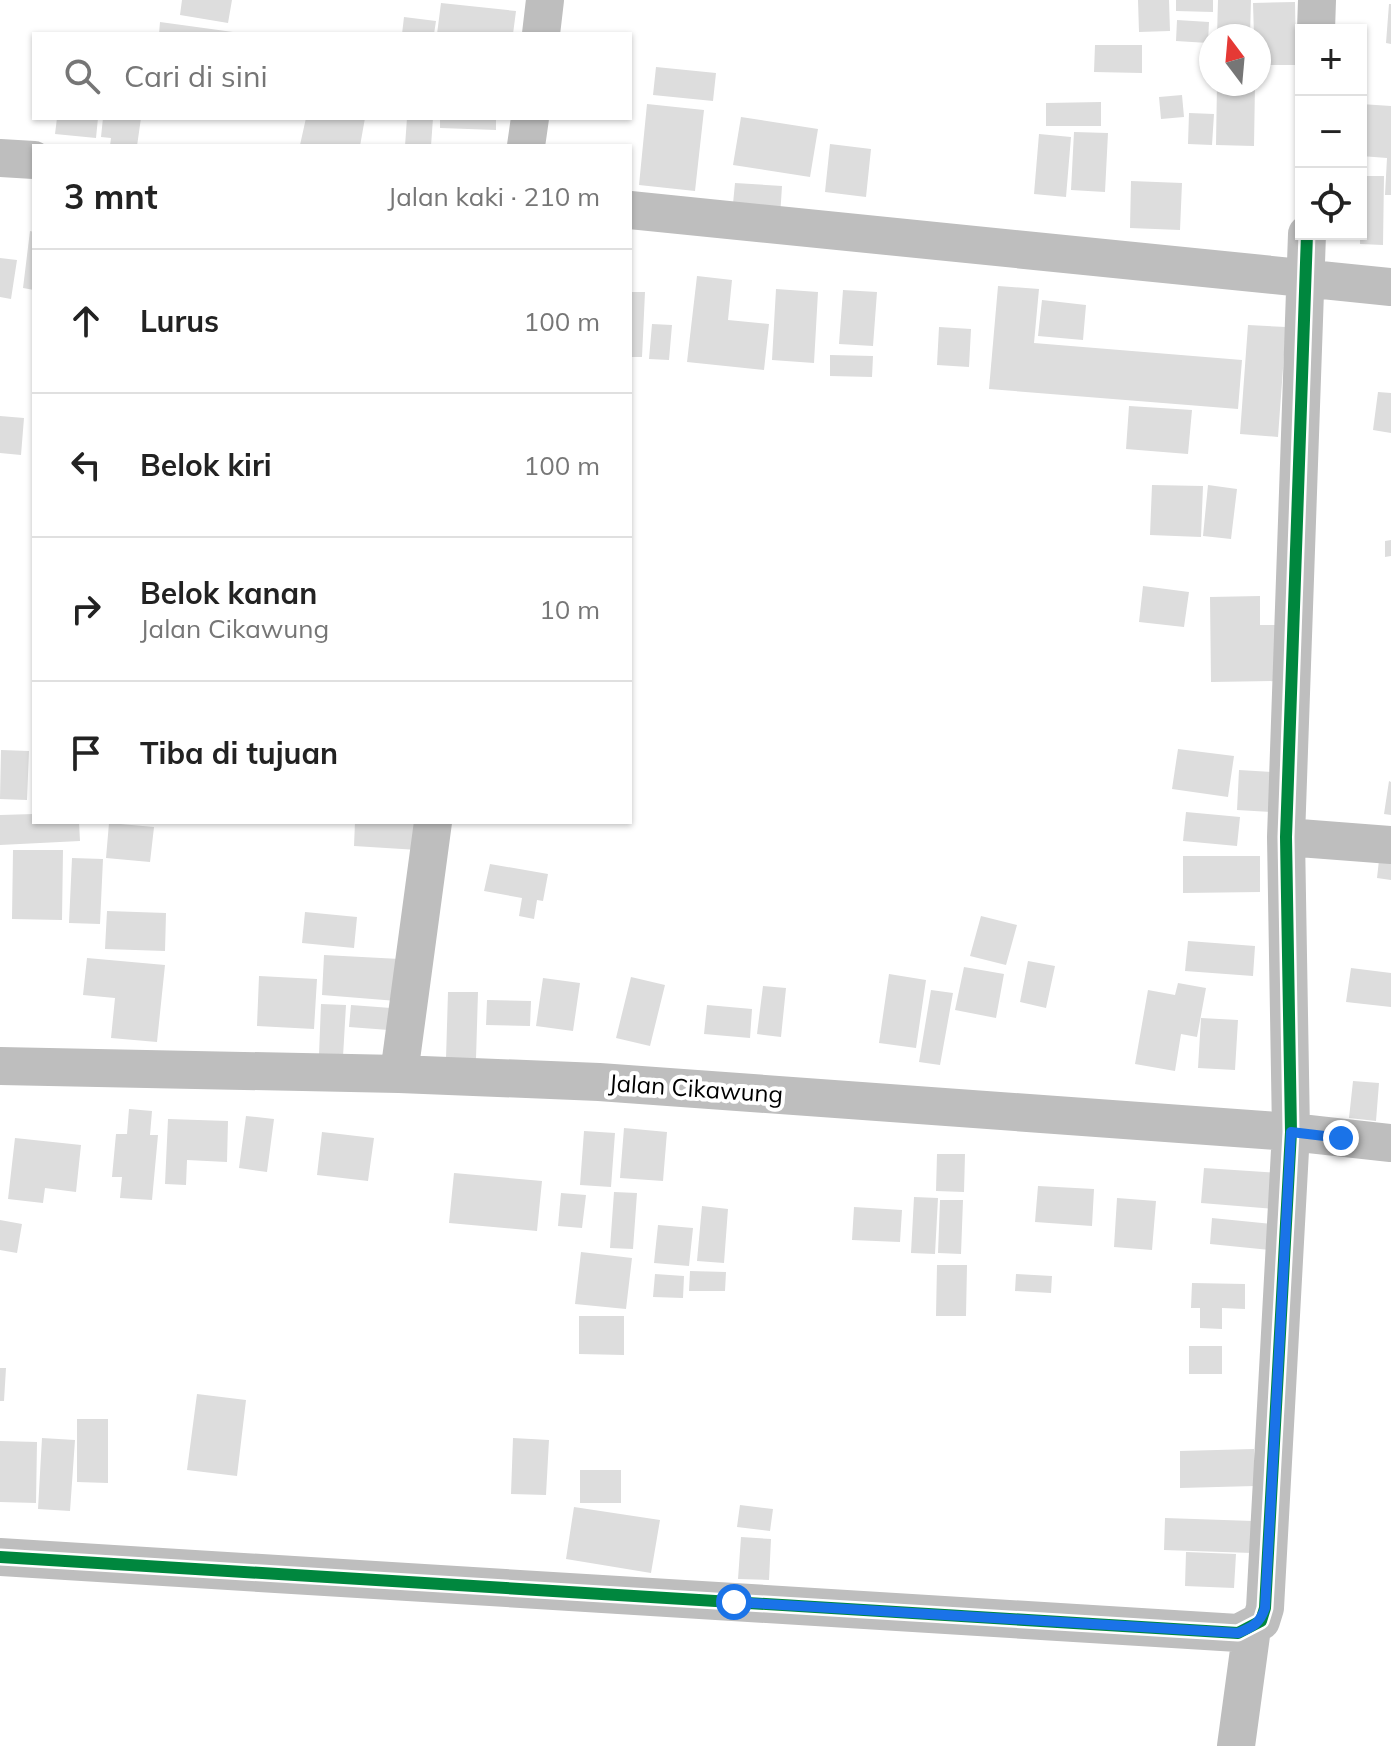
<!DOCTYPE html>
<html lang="id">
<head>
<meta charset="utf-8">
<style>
	:root { --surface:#fff; --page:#f6f6f6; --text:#222; --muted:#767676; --line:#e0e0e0 }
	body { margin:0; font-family:Mulish,sans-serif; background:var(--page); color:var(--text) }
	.controls { position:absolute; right:24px; top:24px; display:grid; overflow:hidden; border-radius:0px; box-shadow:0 2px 6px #0004 }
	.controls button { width:72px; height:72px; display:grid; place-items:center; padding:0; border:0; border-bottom:2px solid var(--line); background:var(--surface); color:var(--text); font:40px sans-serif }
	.compass { position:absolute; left:1199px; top:24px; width:72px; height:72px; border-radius:50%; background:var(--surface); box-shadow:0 2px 6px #0004; rotate:344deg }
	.stop { position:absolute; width:24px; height:24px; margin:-18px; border:6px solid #1a73e8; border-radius:50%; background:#fff }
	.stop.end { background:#1a73e8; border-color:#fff; box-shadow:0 2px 8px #0008 }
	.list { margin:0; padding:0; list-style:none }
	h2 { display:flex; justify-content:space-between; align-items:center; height:104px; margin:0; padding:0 32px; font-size:34px }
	h2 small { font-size:26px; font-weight:400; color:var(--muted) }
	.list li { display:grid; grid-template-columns:52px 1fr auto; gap:24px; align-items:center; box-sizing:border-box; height:144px; padding:0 32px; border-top:2px solid var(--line) }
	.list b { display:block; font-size:30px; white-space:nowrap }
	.list p { margin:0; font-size:26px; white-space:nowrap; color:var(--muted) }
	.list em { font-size:26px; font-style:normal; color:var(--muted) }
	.icon { flex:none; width:44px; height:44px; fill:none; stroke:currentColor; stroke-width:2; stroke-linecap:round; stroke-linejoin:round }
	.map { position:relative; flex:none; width:1391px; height:1746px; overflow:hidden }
	.search { position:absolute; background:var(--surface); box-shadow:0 2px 6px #0004; left:32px; top:32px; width:600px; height:88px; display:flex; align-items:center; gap:20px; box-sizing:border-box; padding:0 28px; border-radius:0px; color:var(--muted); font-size:30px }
	.panel { position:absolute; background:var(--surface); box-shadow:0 2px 6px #0004; left:32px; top:144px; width:600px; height:680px; border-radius:0px }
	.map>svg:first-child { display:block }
</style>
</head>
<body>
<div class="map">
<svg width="1391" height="1746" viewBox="0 0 1391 1746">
	<rect width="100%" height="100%" fill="#fff"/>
	<path fill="#ddd" d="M182 0H232L228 23 180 15Z
		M1138 0H1169L1170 31 1139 32Z
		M1176 0H1213V12L1176 11Z
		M1218 0H1251L1250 36H1217Z
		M1295 2 1296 65H1259V36H1254L1253 3Z
		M441 3 516 11 513 34H437Z
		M1389 4H1391V44L1386 43Z
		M404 17 436 21 434 34H402Z
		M1177 20 1209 22 1208 43 1176 41Z
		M160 22 233 32V34H159Z
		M1095 45H1142V73L1094 72Z
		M656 67 716 73 713 101 653 95Z
		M1217 84H1255L1254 146 1216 145Z
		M1182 95 1184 117 1161 119 1159 97Z
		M1101 102V126H1046V103Z
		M647 104 704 110 695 191 639 185Z
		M1361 104 1391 106V195H1385L1387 158 1361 156Z
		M1189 113 1214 114 1212 145 1188 144Z
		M741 117 818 129 810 177 733 165Z
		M57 118H98L96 138 55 134Z
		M103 118H141L137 146H110L111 138 101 137Z
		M306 118H365L360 146 300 145Z
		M407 118H433L431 146H405Z
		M440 118H496V130L440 128Z
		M1074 132 1108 133 1105 192 1071 190Z
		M1039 134 1071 137 1066 197 1034 194Z
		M830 144 871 149 866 197 825 192Z
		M1361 176H1384L1383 245 1360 244Z
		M1131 181 1182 183 1180 230 1130 228Z
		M735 183 782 186 780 217 732 214Z
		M30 231 34 232V290L23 288Z
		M0 258 17 260 11 299 0 297Z
		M697 276 732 280 728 320 769 324 764 370 687 362Z
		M998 286 1039 289 1034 343 1242 360 1238 409 989 389Z
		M776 289 818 292 814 363 772 360Z
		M843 290 877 292 873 346 839 344Z
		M630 292H645L642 357H630Z
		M1042 300 1086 305 1083 340 1038 336Z
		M652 324 672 325 669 360 649 359Z
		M1248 325 1286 327 1278 437 1240 434Z
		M939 327 971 329 969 367 937 365Z
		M830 355 873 356 872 377 830 376Z
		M1378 392 1391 393V433L1373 430Z
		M1129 406 1192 410 1188 454 1126 449Z
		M0 416 24 418 21 455 0 453Z
		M1152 485 1203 486 1201 537 1150 535Z
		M1208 485 1237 489 1231 539 1203 536Z
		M1391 540V556L1385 557V541Z
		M1143 586 1189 592 1184 627 1139 622Z
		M1260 596V625H1278L1279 681 1211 682 1210 597Z
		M1178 749 1234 756 1228 797 1172 789Z
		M1 750 29 751 27 800 0 799Z
		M1239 770 1273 772 1271 812 1237 810Z
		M1389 781 1391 782V815L1384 814Z
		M1186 812 1240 817 1237 846 1183 841Z
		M34 814V822H79L80 841 0 845V815Z
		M355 822H421L418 850 354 846Z
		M109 823 154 827 150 862 106 858Z
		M13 850H63L62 920 12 919Z
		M1380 851 1391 852V880L1377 878Z
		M1183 856H1260V892L1183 893Z
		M72 858 103 859 100 924 69 923Z
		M490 864 548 874 543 901 537 900 534 919 519 916 522 898 484 891Z
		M107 911 166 913 165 951 105 949Z
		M305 912 357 917 354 948 302 943Z
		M981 916 1017 925 1006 965 970 956Z
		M1188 941 1255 946 1253 976 1185 971Z
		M324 955 400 959 397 1001 322 995Z
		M87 958 165 965 157 1042 111 1038 115 998 83 995Z
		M1028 961 1055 966 1046 1008 1020 1002Z
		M964 967 1004 974 996 1018 955 1010Z
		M1351 968 1391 973V1007L1346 1002Z
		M889 974 926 980 916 1048 879 1043Z
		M259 976 317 979 314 1029 257 1026Z
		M631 977 665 985 650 1046 616 1038Z
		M543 978 580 983 573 1031 536 1026Z
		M1178 983 1206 988 1197 1037 1181 1034 1175 1071 1135 1064 1148 990 1175 995Z
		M763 986 786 988 781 1037 757 1034Z
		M931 990 953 993 940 1065 919 1062Z
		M448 992H478L476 1059H446Z
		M487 1000 531 1001 530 1026 486 1025Z
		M321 1004 346 1005 343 1057 319 1055Z
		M351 1005 391 1008 389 1030 349 1027Z
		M707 1005 752 1009 750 1038 704 1034Z
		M1201 1018 1238 1020 1235 1070 1198 1068Z
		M1353 1081 1379 1083 1376 1121 1349 1118Z
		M129 1109 152 1111 150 1135H158L152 1200 120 1198 122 1177H112L116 1134H127Z
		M246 1116 274 1119 267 1172 239 1168Z
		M168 1119 228 1121 227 1162 187 1160 186 1185 165 1184Z
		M624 1128 667 1132 663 1181 620 1178Z
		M584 1131 615 1133 611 1187 580 1185Z
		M322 1132 374 1138 368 1181 317 1175Z
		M15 1138 81 1145 76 1192 45 1188 43 1203 8 1199Z
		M937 1154H965L964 1192 936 1191Z
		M1204 1168 1278 1173 1275 1209 1201 1203Z
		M454 1173 542 1181 537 1231 449 1223Z
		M1038 1186 1094 1189 1092 1226 1035 1222Z
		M614 1192 637 1193 633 1249 610 1248Z
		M561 1193 586 1195 582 1228 558 1226Z
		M914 1197 938 1198 935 1254 911 1253Z
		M1117 1198 1156 1201 1152 1250 1114 1247Z
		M940 1200H963L961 1254 938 1253Z
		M702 1206 728 1209 724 1263 697 1261Z
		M854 1207 902 1210 900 1242 852 1240Z
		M1212 1218 1273 1224 1270 1250 1210 1244Z
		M0 1220 22 1224 17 1253 0 1250Z
		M658 1225 693 1228 689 1266 654 1263Z
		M581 1252 632 1258 626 1309 575 1304Z
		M937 1265H967L966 1316H936Z
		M690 1271 726 1272 725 1291H689Z
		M655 1274 684 1276 683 1298 653 1297Z
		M1016 1274 1052 1276 1051 1293 1015 1291Z
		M1192 1283 1245 1284V1309L1222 1308V1329L1200 1328V1308H1191Z
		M579 1316H624V1355L579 1354Z
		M1189 1346H1222V1374H1189Z
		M0 1368H6L4 1401H0Z
		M197 1394 246 1400 237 1476 187 1470Z
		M77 1419H108V1483L77 1482Z
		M42 1438 75 1440 70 1511 38 1509Z
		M513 1438 549 1440 546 1495 511 1494Z
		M0 1441 37 1442 36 1503 0 1502Z
		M1254 1449 1255 1486 1180 1488V1451Z
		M580 1470H621V1503H580Z
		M740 1505 773 1509 770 1531 737 1527Z
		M574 1507 660 1520 651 1573 566 1559Z
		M1165 1518 1253 1521 1252 1553 1164 1550Z
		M741 1537 771 1539 769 1580 738 1579Z
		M1186 1552 1236 1554 1234 1588 1185 1586Z"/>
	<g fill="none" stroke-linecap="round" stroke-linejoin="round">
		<path stroke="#bebebe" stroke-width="38" d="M1316 30 1317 0
			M541 34 545 0
			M526 146 530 118
			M0 158 34 160
			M630 210 1391 287
			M1286 837 1391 845
			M0 1066 399 1074 599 1082 1291 1132 1391 1143
			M399 1074 433 822
			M0 1557 1238 1633 1261 1621 1265 1608 1291 1132 1286 837 1307 234
			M1236 1746 1252 1628"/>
		<g stroke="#fff" stroke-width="17">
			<path id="cycleway" d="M0 1557 1238 1633 1261 1621 1265 1608 1291 1132 1286 837 1307 234"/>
		</g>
		<use href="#cycleway" stroke="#00873e" stroke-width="12"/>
	</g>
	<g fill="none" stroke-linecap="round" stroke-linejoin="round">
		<path stroke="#1a73e8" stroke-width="10" d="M734 1602 1238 1633C1253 1627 1260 1623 1265 1608L1291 1132 1341 1138"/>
	</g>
	<g text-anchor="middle" stroke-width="8" stroke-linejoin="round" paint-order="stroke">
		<g font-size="24" fill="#000" stroke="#fff">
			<text transform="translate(696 1089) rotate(4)" y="8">Jalan Cikawung</text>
		</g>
	</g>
</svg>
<div class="controls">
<button>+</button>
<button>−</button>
<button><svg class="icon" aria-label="locate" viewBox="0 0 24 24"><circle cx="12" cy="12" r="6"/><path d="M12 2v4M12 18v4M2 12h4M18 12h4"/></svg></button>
</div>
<svg class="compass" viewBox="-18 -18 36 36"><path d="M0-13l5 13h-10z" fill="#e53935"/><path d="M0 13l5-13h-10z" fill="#767676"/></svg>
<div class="stop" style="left:734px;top:1602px"></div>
<div class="stop end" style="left:1341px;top:1138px"></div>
<div class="search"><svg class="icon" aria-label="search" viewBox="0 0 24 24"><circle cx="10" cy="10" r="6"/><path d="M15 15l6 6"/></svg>Cari di sini</div>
<section class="panel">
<h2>3 mnt<small>Jalan kaki · 210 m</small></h2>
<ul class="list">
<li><svg class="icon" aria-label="ahead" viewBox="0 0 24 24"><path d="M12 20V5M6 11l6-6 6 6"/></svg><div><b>Lurus</b></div><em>100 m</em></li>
<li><svg class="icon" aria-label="left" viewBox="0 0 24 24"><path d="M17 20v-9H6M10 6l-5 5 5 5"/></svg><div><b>Belok kiri</b></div><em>100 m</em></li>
<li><svg class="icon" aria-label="right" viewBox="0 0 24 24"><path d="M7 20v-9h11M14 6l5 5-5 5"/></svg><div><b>Belok kanan</b><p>Jalan Cikawung</p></div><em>10 m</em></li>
<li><svg class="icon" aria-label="arrive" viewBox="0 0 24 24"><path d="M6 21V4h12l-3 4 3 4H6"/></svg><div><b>Tiba di tujuan</b></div></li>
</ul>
</section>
</div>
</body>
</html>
